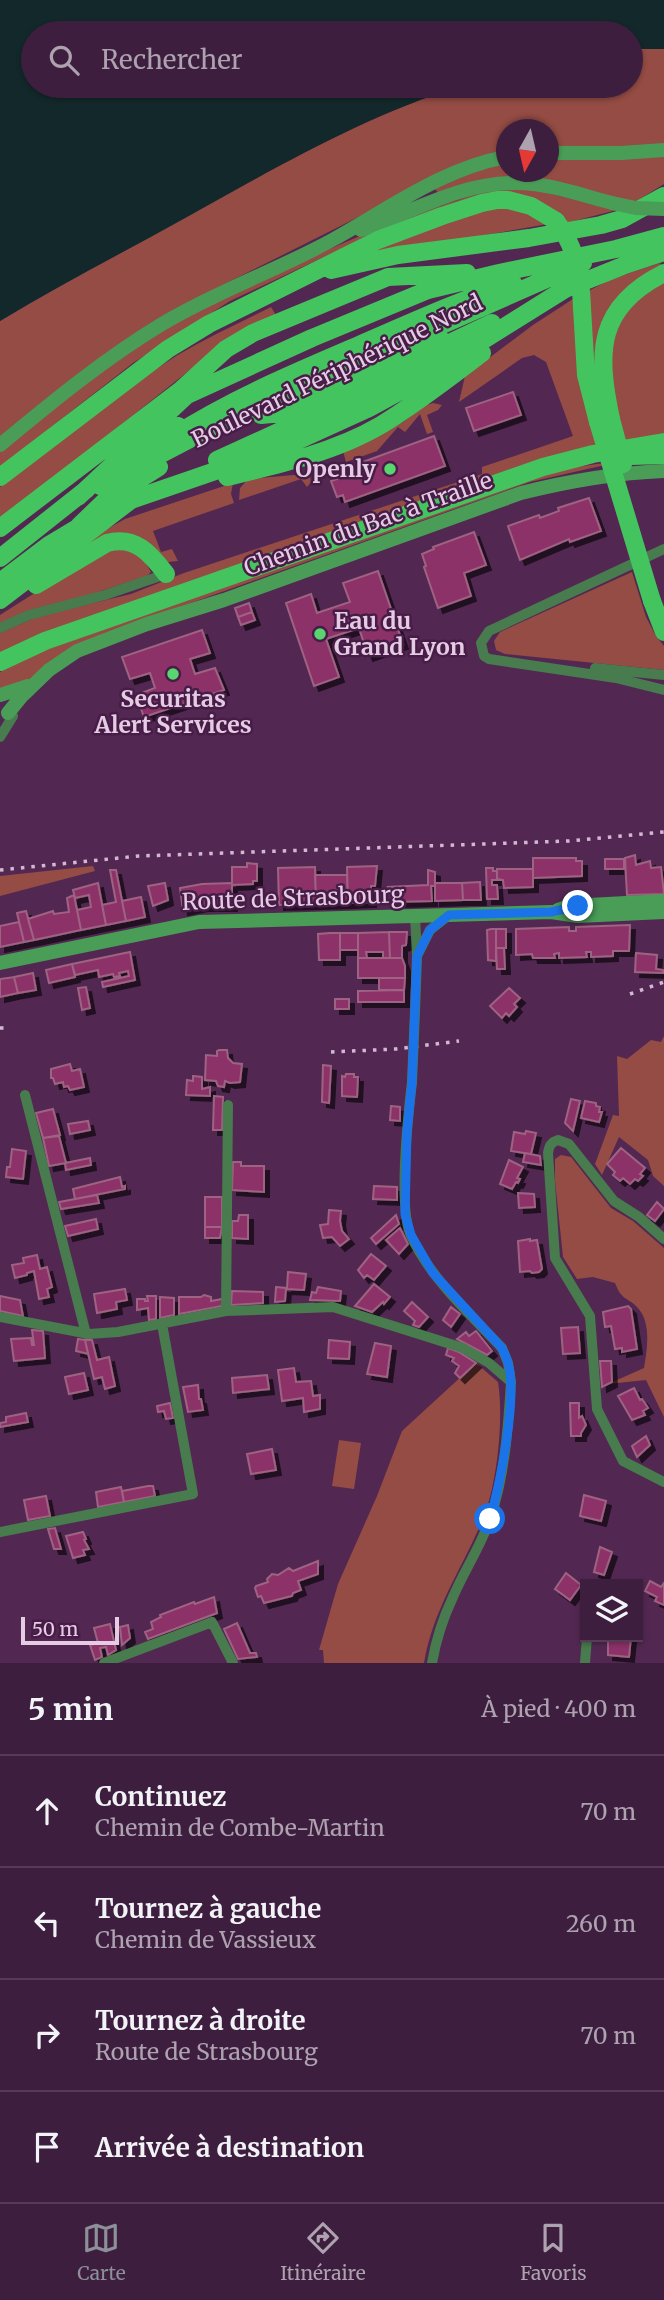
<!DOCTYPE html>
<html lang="fr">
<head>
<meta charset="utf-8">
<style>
	:root { --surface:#3e1e3e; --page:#492b49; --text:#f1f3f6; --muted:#ada2b0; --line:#573c58; --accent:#8c9099 }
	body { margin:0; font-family:Merriweather,serif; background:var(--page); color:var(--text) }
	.controls { position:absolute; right:21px; bottom:21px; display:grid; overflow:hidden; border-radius:0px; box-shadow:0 2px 5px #0004 }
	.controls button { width:63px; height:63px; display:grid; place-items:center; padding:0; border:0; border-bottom:2px solid var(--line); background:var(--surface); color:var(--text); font:35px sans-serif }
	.compass { position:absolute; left:496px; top:119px; width:63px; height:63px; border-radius:50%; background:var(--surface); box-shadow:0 2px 5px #0004; rotate:188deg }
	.scale { position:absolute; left:21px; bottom:18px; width:98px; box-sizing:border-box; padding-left:7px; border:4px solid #e5cce4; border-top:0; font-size:19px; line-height:24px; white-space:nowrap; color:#e5cce4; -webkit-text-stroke:5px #471d47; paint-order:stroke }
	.stop { position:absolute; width:21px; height:21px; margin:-16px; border:5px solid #1a73e8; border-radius:50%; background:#fff }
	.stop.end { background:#1a73e8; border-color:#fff; box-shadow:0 2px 7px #0008 }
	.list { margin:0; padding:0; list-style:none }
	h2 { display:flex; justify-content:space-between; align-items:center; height:91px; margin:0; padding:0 28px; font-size:30px }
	h2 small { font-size:23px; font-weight:400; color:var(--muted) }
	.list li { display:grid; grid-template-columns:46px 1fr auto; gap:21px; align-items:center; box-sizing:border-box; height:112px; padding:0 28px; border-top:2px solid var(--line) }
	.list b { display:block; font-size:26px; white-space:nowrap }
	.list p { margin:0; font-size:23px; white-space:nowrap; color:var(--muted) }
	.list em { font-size:23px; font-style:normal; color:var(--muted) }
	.icon { flex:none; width:38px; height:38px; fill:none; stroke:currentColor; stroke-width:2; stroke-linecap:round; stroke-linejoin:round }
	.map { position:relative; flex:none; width:664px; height:1663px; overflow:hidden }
	.search { position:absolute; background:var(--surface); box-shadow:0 2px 5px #0004; left:21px; right:21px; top:21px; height:77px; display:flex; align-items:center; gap:18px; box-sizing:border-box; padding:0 24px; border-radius:38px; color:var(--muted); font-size:26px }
	.sheet { height:539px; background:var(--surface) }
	nav { display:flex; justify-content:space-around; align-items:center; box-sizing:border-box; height:98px; border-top:2px solid var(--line); background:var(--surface); font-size:19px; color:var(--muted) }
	nav a { display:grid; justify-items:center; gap:4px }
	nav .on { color:var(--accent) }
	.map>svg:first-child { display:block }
</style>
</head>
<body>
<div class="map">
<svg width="664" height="1663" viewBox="0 0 664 1663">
	<defs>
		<filter id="shadow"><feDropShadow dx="5" dy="5" stdDeviation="0" flood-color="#0009"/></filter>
	</defs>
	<rect width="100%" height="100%" fill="#522852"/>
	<path fill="#944c44" d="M631 49H664V145L549 149 548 130H506V152L462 165 177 308 0 437V321C58 286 118 255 177 222 268 172 361 117 461 86H631Z
		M664 155V184L635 202 538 180 439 194 435 189 473 172 506 163V172H548L549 158Z
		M493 189 536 190 617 210 566 223 527 197 343 248 230 301 133 363 0 467V452L13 441C44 416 75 388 108 365 158 330 211 304 266 278 339 243 415 212 493 189Z
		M498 207 521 210 548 224 359 257 423 228Z
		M660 263 661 266 623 295 596 401 588 291 614 278Z
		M664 279V437L622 442 610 388 609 343 630 306Z
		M576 297 600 448 566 452 474 483 0 657V633L39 616 131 594 184 573 482 474V467L573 436 546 362 534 355 522 358 459 402 465 376 533 325Z
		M271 307 277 317 220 346 0 521V487C57 441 114 395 176 356 206 338 239 323 271 307Z
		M433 403 442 405 438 410 427 415 433 432 427 434 420 414 405 432 398 427 377 451 346 462 343 451 403 422 426 405Z
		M604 463 605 465 530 482 104 634 23 684 0 691V672L29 656 496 490 568 468Z
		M305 474 310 476 311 482 307 487 301 479 239 500 240 488 248 479Z
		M233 483 231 494 234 503 153 531 161 552 172 549 178 561 168 562 143 540 47 573 105 530 125 519Z
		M104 549 139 551 151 572 147 576 0 624V615Z
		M632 572 646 617 656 636 664 646V670L505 654 496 650 494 641 500 632Z
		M93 866 95 871 0 896V876Z
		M664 1036V1186L653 1176 648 1160 619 1137 602 1175 595 1164 613 1115 619 1116 617 1056 627 1059 651 1040 661 1042Z
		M561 1155 571 1157 611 1208 633 1221 664 1248V1417L646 1380 608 1384 644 1368C647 1350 652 1322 637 1307 626 1296 622 1301 615 1283L593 1277 577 1279 563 1257 555 1181V1159Z
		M476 1363 498 1382C504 1419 497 1485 483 1519 462 1569 433 1609 424 1663H324L323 1650H319L338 1584 377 1496 402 1431Z
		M339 1440 361 1443 354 1489 332 1486Z"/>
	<path fill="#13282a" d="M0 0H664V49H631V33H33V86H461C364 116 275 168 187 217 124 252 61 284 0 321Z"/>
	<path fill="#8c3267" stroke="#9e6282" stroke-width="2" filter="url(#shadow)" d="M513 392 521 415 474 431 466 408Z
		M434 436 445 466 345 502 343 495 337 497 331 481 337 479 335 472Z
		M589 498 601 531 570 542 569 539 520 560 508 526 539 515 540 518 559 511 558 508Z
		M474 532 486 565 464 573 471 596 438 608 424 567 426 566 422 554 434 549 433 547Z
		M378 571 403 644 368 656 359 628 326 639 339 677 314 686 286 603 311 594 317 613 350 602 343 583Z
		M249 603 252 612 238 617 235 608Z
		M252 612 255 620 241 625 238 617Z
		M202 630 210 653 190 659 195 674 215 668 224 690 144 717 136 695 155 688 150 673 130 679 122 657Z
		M635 855 636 865 650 861 651 868 661 867 664 894 627 895 625 858Z
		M533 858H576V861H582V876L533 878Z
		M605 859H624V869H605Z
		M247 863 257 864V881H253V884L232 885V867H247Z
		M377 866 375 886H371V902L348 903 347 867Z
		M315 867 316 904 279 905 278 868Z
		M486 868H493V871H497V880H492V885H497L498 899H487Z
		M497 869H533V887L504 888 503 880 497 879Z
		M110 870H116L126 921 106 925 102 905 116 902Z
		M428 870 435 872V886H431L432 901 393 902 388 887 428 885Z
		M315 875H347L348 903 316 904Z
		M480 882 481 900H463L462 883Z
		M98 883 106 925 81 930 77 910 91 907 89 895 75 898 73 890Z
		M165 883 168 900 153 906 148 886Z
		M232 883V906H203L183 910 180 888 202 884Z
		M435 883H462L463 900 435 901Z
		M74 895 81 930 34 940 28 919 53 911 54 914 69 912 67 898Z
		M141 897 145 917 126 921 122 901Z
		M26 911 34 940 24 942 17 913Z
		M19 922 24 942 0 947V926Z
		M630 925 629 951H613V956L591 957V952H586L587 957 559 958V953L554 954 555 958H533L532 954 516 955V929L569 927V931H576V927Z
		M491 929H496V961L488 960 487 930Z
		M496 929H506V948H496Z
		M389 932 390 958H383V952H366L367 958H358V933Z
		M389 932H407L406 945 402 946V958H390Z
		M330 933H340V960H319L318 934Z
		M340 933H358V950H340Z
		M496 948H504L505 969H497Z
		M130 952 135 980 103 987 102 982 129 976 128 971 119 973 120 976 114 977 113 974 99 977 98 970 75 975 72 964Z
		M636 953 657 955 656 969 663 970V973L635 972Z
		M358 958H402L405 966V978H358Z
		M72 964 75 977 49 983 46 970Z
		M33 973 36 990 18 993 14 977Z
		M14 977 18 993 0 997V979Z
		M379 978H405L404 990H379Z
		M86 987 90 1008 82 1010 78 988Z
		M509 988 520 998 514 1004 517 1007 509 1016 506 1013 502 1018 490 1006Z
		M404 990V1002H358V991Z
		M335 999H349V1009H335Z
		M219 1050H227L228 1058 233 1063 242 1064 240 1082 230 1083 225 1081 224 1087 218 1086 216 1081 205 1080 206 1055 217 1056V1051Z
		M70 1064 72 1071 80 1069 84 1087 70 1090 68 1086 64 1087 63 1082 55 1084 53 1078H51V1069Z
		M323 1065 331 1066 329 1103 322 1102Z
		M346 1074H354V1077H358L357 1097 342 1096V1076L345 1077Z
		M193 1076 202 1077V1089L210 1087V1096L186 1095 187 1080 193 1081Z
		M214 1096 223 1097 222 1130H213Z
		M571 1099 580 1101 573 1131 565 1123Z
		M585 1101 596 1103V1106L600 1107 599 1112H602L599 1122 581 1118Z
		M391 1106 400 1107V1121L390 1120Z
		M53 1109 60 1135 43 1138 36 1113Z
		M88 1121 90 1130 70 1134 68 1124Z
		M526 1131 536 1133 531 1154 511 1151 514 1132 525 1134Z
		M59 1136 66 1163 49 1166 43 1138Z
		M621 1148 645 1168 640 1174 643 1176 638 1181 635 1179 630 1184 623 1178 620 1181 613 1175 615 1172 607 1164Z
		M12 1149 26 1151 23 1179 6 1177 7 1167H10Z
		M525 1153 540 1156 541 1165 523 1162Z
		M90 1158 91 1165 66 1170 65 1163Z
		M509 1160 523 1167 517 1178 520 1179 518 1183 516 1182 512 1189 500 1184Z
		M233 1162H241V1166H264V1192L232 1190Z
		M120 1177 122 1187 125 1186V1189L75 1199 73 1189Z
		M374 1186 397 1187V1200L373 1199Z
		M518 1193 534 1194 535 1207 519 1208Z
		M97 1195 99 1203 61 1209 59 1202Z
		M205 1197H222V1227H205Z
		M657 1202 664 1209 655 1221 647 1215Z
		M329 1210 341 1211 340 1221 342 1231 349 1239 340 1246 332 1237 323 1238 320 1225 328 1224Z
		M239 1215H248V1239L232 1238V1221H238Z
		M396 1215 399 1224 376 1244 371 1238Z
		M96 1219 98 1229 68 1236 65 1226Z
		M205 1227H222L220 1238H205Z
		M400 1228 408 1244 399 1254 386 1240Z
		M530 1239V1241L537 1240 542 1269 539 1272 532 1273 530 1271 520 1272 518 1241Z
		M371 1254 386 1266 374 1280 367 1275 364 1278 358 1270Z
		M37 1255 40 1269 47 1267 52 1287 47 1289 49 1297 39 1299 34 1271 27 1273V1275L15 1278 12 1265 24 1263 23 1258Z
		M288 1272 306 1274 304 1290 287 1289Z
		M374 1284 390 1297 384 1304 383 1302 372 1312 355 1306Z
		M276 1287 286 1288 285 1301 275 1302Z
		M318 1287 341 1291 340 1301 310 1300 312 1292 316 1293Z
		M125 1289 127 1300 116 1302 117 1309 97 1313 94 1294Z
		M232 1291 263 1292V1303L231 1305Z
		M204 1295 211 1297V1301L222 1299V1306L179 1314V1297H201Z
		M0 1296 20 1300 23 1316 0 1311Z
		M147 1296H156V1319L149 1320 148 1308 137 1310V1299H145V1301H148Z
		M160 1297 174 1298V1315L160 1318Z
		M412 1302 428 1317 419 1327 413 1325 415 1321 404 1311Z
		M628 1306 631 1309 637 1349 622 1352V1348L615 1349 611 1326 605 1327 603 1312Z
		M451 1307 460 1314 451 1327 443 1320Z
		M578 1327 580 1353 563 1354 561 1328Z
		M32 1330 43 1331 45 1358 14 1361 11 1339 31 1338 32 1345H34Z
		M476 1331 492 1351 487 1355 457 1339 466 1332 469 1336Z
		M78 1339 85 1340 88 1354 76 1351Z
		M85 1340H92L97 1360 109 1357 115 1386 105 1389 102 1377 94 1379Z
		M329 1340 350 1342 349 1359 328 1358Z
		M375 1343 391 1346 387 1377 367 1374Z
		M448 1348 459 1352 476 1363 460 1378 455 1373 459 1366 452 1361 454 1358 446 1355Z
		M600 1361H611L612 1382 602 1387Z
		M294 1368 296 1382 311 1381 313 1396 320 1395V1409L304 1412 303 1398 282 1401 278 1370Z
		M84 1373 88 1390 69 1394 65 1377Z
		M267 1375 269 1389 233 1393 232 1378Z
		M198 1385 199 1399H201L203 1410 188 1412 183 1387Z
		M634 1388 640 1400 642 1399 648 1408 643 1411 645 1415 632 1420 618 1396Z
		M170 1403 173 1418 166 1419 164 1411 158 1412 157 1406Z
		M570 1403H579V1418L582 1416 586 1425 581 1433V1436H571Z
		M26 1413 28 1422 0 1427V1423L6 1422V1417Z
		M646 1436 650 1445 637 1457 632 1446Z
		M272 1449 276 1470 251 1474 247 1454Z
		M148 1486H153L155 1496 124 1502 122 1491Z
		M121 1487 124 1502 98 1507 96 1492Z
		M584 1495 606 1501 601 1521 580 1516Z
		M46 1496 50 1516 28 1520 24 1500Z
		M55 1528 61 1549H54L48 1529Z
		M83 1532 86 1539 84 1540 89 1549 83 1550 85 1555 73 1558 66 1536Z
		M600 1547 612 1552 604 1575 594 1572Z
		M318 1561V1574L298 1581 301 1590 293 1593 292 1596 264 1603 261 1596 258 1597 255 1588 256 1586 268 1582 267 1579 272 1574 278 1575 289 1568 293 1571Z
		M566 1573 581 1585 570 1600 555 1589Z
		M650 1581 661 1587 664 1583V1605L655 1601 657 1597 645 1591Z
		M214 1597 217 1613 148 1639 145 1632 153 1629 151 1622 161 1617 160 1615 194 1602 195 1604Z
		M237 1623 250 1653H256L257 1657 238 1659 224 1629Z
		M110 1624 116 1650 108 1655 106 1647 100 1648 102 1657 95 1660 90 1645 98 1643 94 1628Z
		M128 1625 130 1638 122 1645 120 1627Z
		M608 1637H631L629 1657 608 1655Z"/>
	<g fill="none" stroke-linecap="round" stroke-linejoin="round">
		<path stroke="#487b4e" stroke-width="10" d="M664 549 489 631 481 643 484 656 489 659 616 678 664 690
			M0 628 29 615 105 595 166 574
			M595 668 664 675
			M0 737 13 716
			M415 916 417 956 415 1012
			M417 956 430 930 449 915
			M25 1095 86 1334
			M664 1239 639 1217 614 1201 569 1144 558 1140C551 1142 549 1146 548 1153L555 1258 590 1316 597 1409 623 1461 664 1482
			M226 1311 228 1105
			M0 1317 89 1334 118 1332 226 1311 333 1307 463 1348 489 1363 511 1382 508 1363 502 1348C470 1314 431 1279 411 1236 398 1207 408 1116 412 1082
			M0 1532 193 1494 162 1324
			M104 1663 212 1622 233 1663
			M432 1663C436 1640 443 1618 453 1597 464 1571 481 1546 490 1519 505 1476 508 1428 511 1382
			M585 1663 587 1637"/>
		<path stroke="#499d57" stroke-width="14" d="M548 153H621L664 150
			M361 230C410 213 462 182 516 183 548 183 581 195 612 203
			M0 445C52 402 104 359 162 324 217 291 278 270 334 239 388 209 444 168 506 157
			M0 695 28 686
			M8 713 21 697 49 670 77 651 147 624 224 600 521 493C569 481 615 473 664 471
			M558 910 570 906 664 901
			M0 963 199 922 551 912 578 916 664 912"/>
		<path stroke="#43c45e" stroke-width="18" d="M331 270 398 255 529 238 601 225 622 219 664 196
			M568 288 625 265 664 252
			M582 308 586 375 598 422
			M435 350 492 323
			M361 370 374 364 389 363 443 341
			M261 415 282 413 378 372
			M611 419C597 353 596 307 664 273
			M172 437C231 399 296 372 359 345 410 323 460 300 513 283
			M631 456 664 455
			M132 459 178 426
			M217 460 372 389 447 350
			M0 477 168 349 209 324 378 240 442 216 482 203 497 200H508L531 206 556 221
			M227 477C278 465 335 452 381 425 416 404 449 378 482 353
			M100 486 209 429 328 375 583 263
			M78 497 187 395 312 338 428 290 499 273 616 249 664 236
			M79 526 106 500 159 467
			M0 528 181 390 226 349 253 333 388 277 467 273
			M0 558 87 489
			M0 582 49 545 84 524
			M36 585 107 543C135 535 151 554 166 574
			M0 600 131 500 279 449 369 408 413 384 565 289
			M652 601 664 632
			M0 662 45 641 543 467 593 454 664 442"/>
		<path stroke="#d3b8d2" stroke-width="3.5" stroke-dasharray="3.5 7" stroke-linecap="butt" d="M0 870 139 856 569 841 664 832
			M630 994 664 982
			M0 1028H8
			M331 1052 396 1049 459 1041"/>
		<path stroke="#487b4e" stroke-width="10" d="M412 1082 415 1012"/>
		<path stroke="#499d57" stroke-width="14" d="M612 203 636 208 664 209"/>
		<path stroke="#43c45e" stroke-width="18" d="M556 221C576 246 581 277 582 308
			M611 419 623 464
			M598 422 652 601"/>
	</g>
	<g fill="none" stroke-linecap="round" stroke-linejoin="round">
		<path stroke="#1a73e8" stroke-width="9" d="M490 1519C500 1484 518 1397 508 1363 507 1358 504 1353 502 1348L433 1273 411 1235 405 1214 407 1132 412 1082 417 956 430 930 449 915 551 912 578 906"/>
	</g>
	<g fill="#58d56f" stroke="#471d47" stroke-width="2.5">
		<circle cx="390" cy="469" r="7"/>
		<circle cx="320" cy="634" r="7"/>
		<circle cx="173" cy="674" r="7"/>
	</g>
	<g text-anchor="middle" stroke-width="5" stroke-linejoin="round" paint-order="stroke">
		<g font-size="23" fill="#e5cce4" stroke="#471d47">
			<text transform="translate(337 371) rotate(-26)" y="8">Boulevard Périphérique Nord</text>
			<text transform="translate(368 524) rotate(-20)" y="8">Chemin du Bac à Traille</text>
			<text transform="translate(293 898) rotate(-2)" y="8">Route de Strasbourg</text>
		</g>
		<g font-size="23" font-weight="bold" fill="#e5cce4" stroke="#471d47" text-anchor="end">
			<text x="376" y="477">Openly</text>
			<text x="334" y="629" text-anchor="start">Eau du<tspan x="334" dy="26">Grand Lyon</tspan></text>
			<text x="173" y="707" text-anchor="middle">Securitas<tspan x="173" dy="26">Alert Services</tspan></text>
		</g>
	</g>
</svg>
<div class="controls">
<button><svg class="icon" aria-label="layers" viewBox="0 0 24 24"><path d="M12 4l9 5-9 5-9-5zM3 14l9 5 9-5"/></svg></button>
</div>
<svg class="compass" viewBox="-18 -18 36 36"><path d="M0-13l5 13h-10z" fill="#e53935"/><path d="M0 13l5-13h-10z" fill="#ada2b0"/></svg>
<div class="scale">50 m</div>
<div class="stop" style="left:490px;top:1519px"></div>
<div class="stop end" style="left:578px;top:906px"></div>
<div class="search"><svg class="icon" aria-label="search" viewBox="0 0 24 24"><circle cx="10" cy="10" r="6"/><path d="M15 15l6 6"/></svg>Rechercher</div>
</div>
<section class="sheet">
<h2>5 min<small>À pied · 400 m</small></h2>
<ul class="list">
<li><svg class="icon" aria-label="ahead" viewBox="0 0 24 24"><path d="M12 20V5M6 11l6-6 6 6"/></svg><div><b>Continuez</b><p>Chemin de Combe-Martin</p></div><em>70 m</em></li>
<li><svg class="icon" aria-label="left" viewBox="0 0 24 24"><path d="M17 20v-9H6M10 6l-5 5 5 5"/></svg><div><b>Tournez à gauche</b><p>Chemin de Vassieux</p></div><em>260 m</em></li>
<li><svg class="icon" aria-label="right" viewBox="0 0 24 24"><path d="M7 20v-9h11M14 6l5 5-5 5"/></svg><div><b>Tournez à droite</b><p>Route de Strasbourg</p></div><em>70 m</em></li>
<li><svg class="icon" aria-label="arrive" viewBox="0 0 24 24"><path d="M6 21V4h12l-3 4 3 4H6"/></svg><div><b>Arrivée à destination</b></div></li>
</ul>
</section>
<nav>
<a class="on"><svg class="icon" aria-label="map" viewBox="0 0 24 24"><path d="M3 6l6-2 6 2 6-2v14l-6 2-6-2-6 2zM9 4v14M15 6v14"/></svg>Carte</a>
<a><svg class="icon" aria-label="directions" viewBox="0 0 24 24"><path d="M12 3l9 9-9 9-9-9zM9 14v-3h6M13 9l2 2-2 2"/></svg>Itinéraire</a>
<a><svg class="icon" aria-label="saved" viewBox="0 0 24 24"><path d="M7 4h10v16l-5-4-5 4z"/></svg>Favoris</a>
</nav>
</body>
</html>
